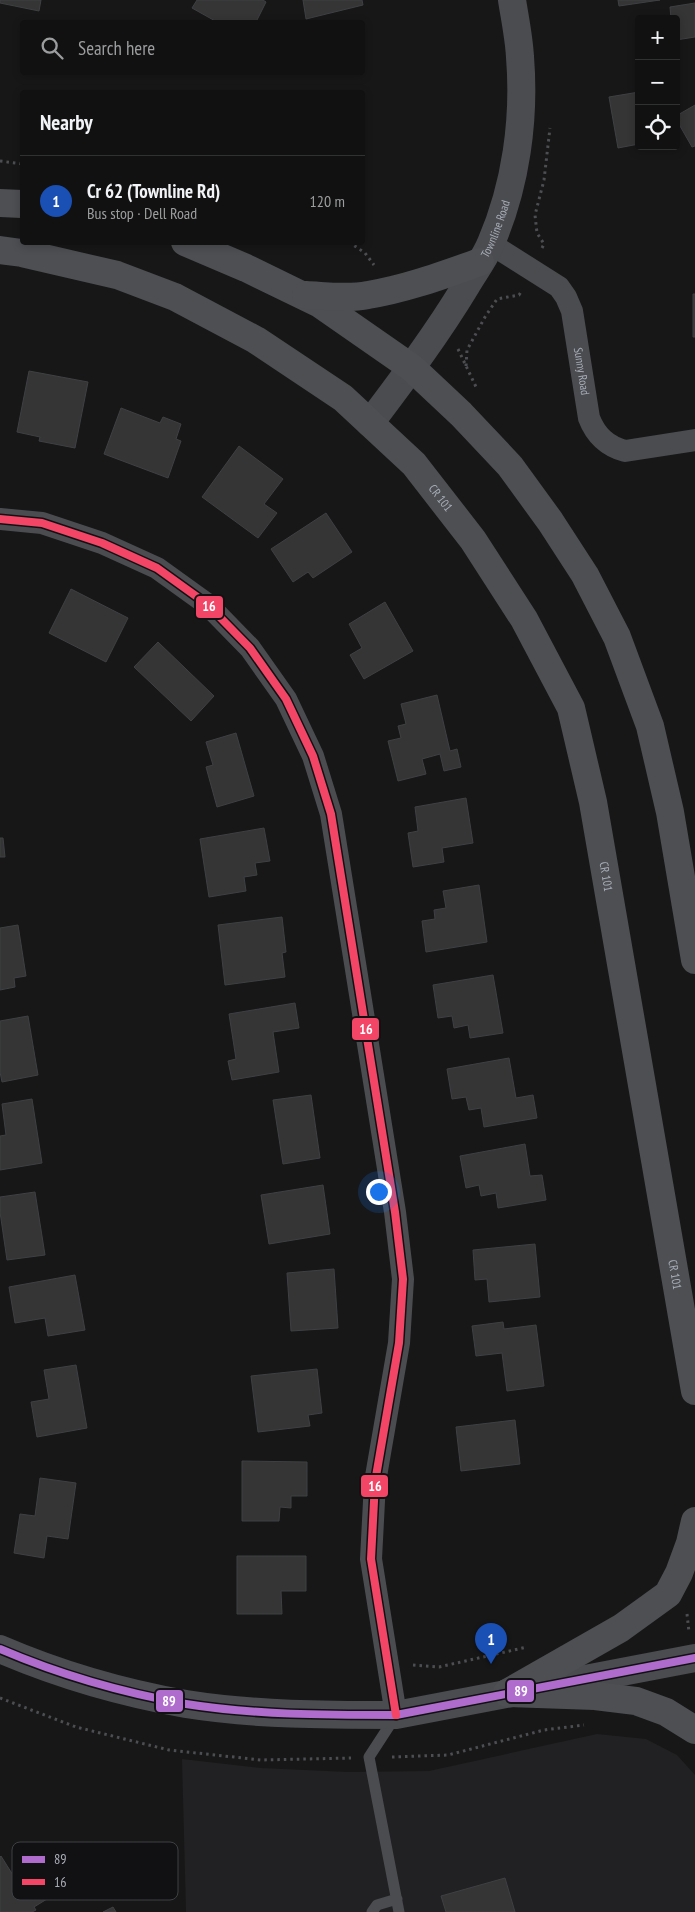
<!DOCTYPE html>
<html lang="en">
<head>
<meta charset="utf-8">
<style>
	:root { --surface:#111; --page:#1e1f1f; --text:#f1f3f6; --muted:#9c9d9f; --line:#303131; --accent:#757880 }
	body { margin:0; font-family:"PT Sans Narrow",sans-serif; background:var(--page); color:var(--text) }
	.controls { position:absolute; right:15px; top:15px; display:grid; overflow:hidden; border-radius:5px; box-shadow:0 2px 8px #0003 }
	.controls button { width:45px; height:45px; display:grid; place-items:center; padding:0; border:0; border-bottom:1px solid var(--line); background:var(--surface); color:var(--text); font:25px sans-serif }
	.you { position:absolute; left:378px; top:1191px; width:18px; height:18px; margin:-12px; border:4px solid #fff; border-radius:50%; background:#1a73e8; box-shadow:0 0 0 8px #1a73e833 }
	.badge { display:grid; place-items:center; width:32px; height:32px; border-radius:50%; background:var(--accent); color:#fff; font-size:16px; font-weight:700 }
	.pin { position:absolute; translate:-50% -41px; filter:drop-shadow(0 1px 2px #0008) }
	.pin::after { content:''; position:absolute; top:26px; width:18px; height:15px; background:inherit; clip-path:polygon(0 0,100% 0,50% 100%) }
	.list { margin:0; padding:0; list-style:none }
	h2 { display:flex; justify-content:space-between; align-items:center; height:65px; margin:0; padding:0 20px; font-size:21px }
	h2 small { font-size:16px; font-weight:400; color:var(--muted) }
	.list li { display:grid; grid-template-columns:32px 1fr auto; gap:15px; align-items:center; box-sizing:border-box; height:90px; padding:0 20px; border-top:1px solid var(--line) }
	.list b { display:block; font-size:19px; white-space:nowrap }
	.list p { margin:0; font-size:16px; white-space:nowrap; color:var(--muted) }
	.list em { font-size:16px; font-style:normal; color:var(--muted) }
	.icon { flex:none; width:28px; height:28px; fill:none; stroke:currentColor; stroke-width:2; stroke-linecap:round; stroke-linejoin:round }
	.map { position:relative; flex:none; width:695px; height:1912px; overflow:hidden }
	.search { position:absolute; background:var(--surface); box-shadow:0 2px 8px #0003; left:20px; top:20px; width:345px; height:55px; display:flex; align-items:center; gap:12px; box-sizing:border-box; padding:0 18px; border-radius:5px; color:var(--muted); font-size:19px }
	.panel { position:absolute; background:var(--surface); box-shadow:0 2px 8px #0003; left:20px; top:90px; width:345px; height:155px; border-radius:5px }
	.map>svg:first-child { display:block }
</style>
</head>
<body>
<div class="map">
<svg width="695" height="1912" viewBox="0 0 695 1912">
	<rect width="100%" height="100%" fill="#171717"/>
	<path fill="#212123" d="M597 1734 646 1739 677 1755 695 1775V1912H186L182 1759 261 1768 348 1772 429 1771Z"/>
	<path fill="#353536" stroke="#3f4043" d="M0 0H41L39 11 0 3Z
		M197 0H263L266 2 256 22H217L192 8Z
		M303 0H362L363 5 306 19Z
		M618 0H660L619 6Z
		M695 3V37L676 40V19H671L670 7Z
		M639 92V144L618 148 609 97Z
		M695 105V146L692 147 676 119V116Z
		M693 294H695V337H693Z
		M29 371 88 382 75 448 39 441 40 437 17 432Z
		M121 408 160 423 163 417 181 424 176 439 181 441 168 478 104 454Z
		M239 446 283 479 264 504 277 513 258 538 202 497Z
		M326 513 352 552 313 578 308 572 293 582 271 549Z
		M71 589 128 618 106 662 49 633Z
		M385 602 413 651 364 679 350 655 362 648 349 624Z
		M158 642 214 696 191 721 134 667Z
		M437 695 450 751 457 749 461 767 444 771 440 754 422 759 426 774 398 781 388 741 401 738 398 726 406 724 401 704Z
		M236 733 254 796 217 807 206 767 213 765 206 742Z
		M466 798 473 843 442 848 444 862 413 867 408 833 418 831 415 807Z
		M264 828 270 861 255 863 257 875 244 877 246 891 209 897 200 839Z
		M0 838H3L5 857H0Z
		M479 885 487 942 426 952 422 921 435 919 434 910 446 908 443 891Z
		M282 917 286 952 282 953 285 977 225 985 218 925Z
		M18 925 26 976 14 978 15 987 0 990V928Z
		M493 975 503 1033 470 1038 468 1025 454 1028 452 1016 438 1018 433 985Z
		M295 1003 299 1028 273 1032 279 1072 232 1080 228 1061 236 1059 229 1014Z
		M28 1016 38 1075 2 1082 0 1072V1021Z
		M509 1058 516 1098 533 1095 537 1118 484 1127 481 1108 469 1110 466 1097 452 1099 447 1069Z
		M311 1095 320 1158 283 1164 273 1100Z
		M32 1099 42 1163 0 1170V1136L6 1135 2 1104Z
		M525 1144 530 1176 542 1175 546 1200 498 1208 496 1193 481 1196 479 1185 466 1188 460 1156Z
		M323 1185 330 1234 269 1244 261 1195Z
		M35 1192 45 1255 7 1260 0 1212V1197Z
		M535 1244 540 1297 489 1302 487 1279 475 1280 473 1250Z
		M334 1269 338 1328 291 1331 287 1273Z
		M75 1275 85 1330 48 1336 45 1318 15 1323 9 1287Z
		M503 1322 504 1329 536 1325 544 1386 507 1391 502 1353 476 1356 472 1326Z
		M76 1365 87 1428 37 1437 31 1402 49 1399 44 1370Z
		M317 1369 322 1413 308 1415 310 1426 258 1432 251 1376Z
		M515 1420 520 1464 461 1471 456 1427Z
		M242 1461 307 1462V1496H291V1508L280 1507 279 1521H242Z
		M40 1478 76 1483 68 1539 47 1536 44 1558 14 1553 20 1514 35 1516Z
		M237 1556H306V1591H281L282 1614H237Z
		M1 1856 16 1880 29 1871 47 1899 34 1907 36 1910 32 1912H0V1857Z
		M505 1878 515 1912H446L441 1896Z
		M113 1907 116 1912H103Z"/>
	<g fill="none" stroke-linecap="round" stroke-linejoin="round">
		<path stroke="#4d4e52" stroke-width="3" stroke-dasharray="2.5 4" stroke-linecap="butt" d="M0 161 22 164
			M349 242 365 253 374 265
			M542 248 544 244 537 233 535 215 544 180 550 128
			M458 349 477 389
			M466 366 467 350 485 317 497 299 519 295 521 292
			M687 1614 689 1632
			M413 1665 439 1667 527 1647
			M0 1698 76 1727 169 1750 261 1760 351 1758
			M392 1757 448 1755 544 1730 584 1725"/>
		<path stroke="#4b4c50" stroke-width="11" d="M395 1717 369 1757 399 1912
			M372 1912 377 1905 397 1899"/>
		<g stroke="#4b4c50" stroke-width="22">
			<path id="s1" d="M491 244 559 287 566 297 572 311 589 418C596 436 607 446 625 451L695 440"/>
			<path d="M0 519 42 523 102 543 157 568 207 604 250 648 286 699 313 756 331 814 395 1212 403 1279 399 1343 375 1482 371 1559 396 1715"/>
		</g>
		<g stroke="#4b4c50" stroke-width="28">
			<path id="s2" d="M370 423C404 378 437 334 466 286 474 272 485 258 491 243 516 185 525 119 520 57 519 38 515 19 512 0"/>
			<path d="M0 1649C58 1674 124 1693 186 1704 255 1715 326 1715 396 1715L695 1658"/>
		</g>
		<g stroke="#4d4f52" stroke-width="28">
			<path d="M0 203 22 204"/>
			<path d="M185 242 246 268 320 304 412 368 461 414 510 466 550 521 585 575 617 637 650 726 670 812 695 960"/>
			<path id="s3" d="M0 250 22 253 117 275 175 297 256 340 343 398 414 464 473 540 524 619 571 708 593 802 695 1391"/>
			<path d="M306 295C327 296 348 299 368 295 406 289 443 275 480 262"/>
			<path d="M507 1693 621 1628 668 1594 679 1573 690 1543 695 1521"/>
			<path d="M507 1693 595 1696 636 1701 666 1712 695 1730"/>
		</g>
		<g stroke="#111113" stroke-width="11">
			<path id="bus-1" d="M0 1649C58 1674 124 1693 186 1704 255 1715 326 1715 396 1715L695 1658"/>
		</g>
		<g stroke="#111113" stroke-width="11">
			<path id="bus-2" d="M0 519 42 523 102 543 157 568 207 604 250 648 286 699 313 756 331 814 395 1212 403 1279 399 1343 375 1482 371 1559 396 1715"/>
		</g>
		<use href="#bus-1" stroke="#b06ccc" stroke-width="8"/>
		<use href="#bus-2" stroke="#f34667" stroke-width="8"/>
	</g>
	<g text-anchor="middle" stroke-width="4" stroke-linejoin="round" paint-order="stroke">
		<g font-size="12" fill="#a8adb8" stroke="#111113">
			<text dy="4" stroke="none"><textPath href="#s2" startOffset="232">Townline Road</textPath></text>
			<text dy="4" stroke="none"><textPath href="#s1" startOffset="169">Sunny Road</textPath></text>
			<text dy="4" stroke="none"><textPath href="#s3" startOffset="518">CR 101</textPath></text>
			<text dy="4" stroke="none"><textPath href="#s3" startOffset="938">CR 101</textPath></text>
			<text dy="4" stroke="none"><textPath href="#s3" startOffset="1342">CR 101</textPath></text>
		</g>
	</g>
	<rect x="12" y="1842" width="166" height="58" rx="8" fill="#111113" stroke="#3e4045" stroke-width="1"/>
	<rect x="22" y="1856" width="23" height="7" fill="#b06ccc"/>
	<rect x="22" y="1879" width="23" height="6" fill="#f34667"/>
	<g font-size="14" fill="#a8adb8">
		<text x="54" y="1864">89</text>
		<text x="54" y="1887">16</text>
	</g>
	<g stroke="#111113" stroke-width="2">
		<rect x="195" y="595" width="29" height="24" rx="5" fill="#f34667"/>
		<rect x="351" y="1017" width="29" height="24" rx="5" fill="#f34667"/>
		<rect x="360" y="1474" width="29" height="24" rx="5" fill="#f34667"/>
		<rect x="506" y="1679" width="29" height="24" rx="5" fill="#b06ccc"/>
		<rect x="155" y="1689" width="29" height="24" rx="5" fill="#b06ccc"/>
	</g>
	<g font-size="14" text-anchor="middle" font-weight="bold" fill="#fff">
		<text x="209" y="611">16</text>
		<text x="366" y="1034">16</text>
		<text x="375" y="1491">16</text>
		<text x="521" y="1696">89</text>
		<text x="169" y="1706">89</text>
	</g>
</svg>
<div class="controls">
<button>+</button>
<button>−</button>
<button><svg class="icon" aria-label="locate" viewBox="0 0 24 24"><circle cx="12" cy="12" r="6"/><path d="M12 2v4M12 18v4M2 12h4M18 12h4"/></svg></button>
</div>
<div class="you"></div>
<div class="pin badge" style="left:491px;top:1664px;background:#1a4fb4">1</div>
<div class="search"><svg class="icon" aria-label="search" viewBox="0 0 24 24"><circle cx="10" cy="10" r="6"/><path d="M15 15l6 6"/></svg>Search here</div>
<section class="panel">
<h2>Nearby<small></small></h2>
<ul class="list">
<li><span class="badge" style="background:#1a4fb4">1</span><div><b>Cr 62 (Townline Rd)</b><p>Bus stop · Dell Road</p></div><em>120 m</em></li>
</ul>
</section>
</div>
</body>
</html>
